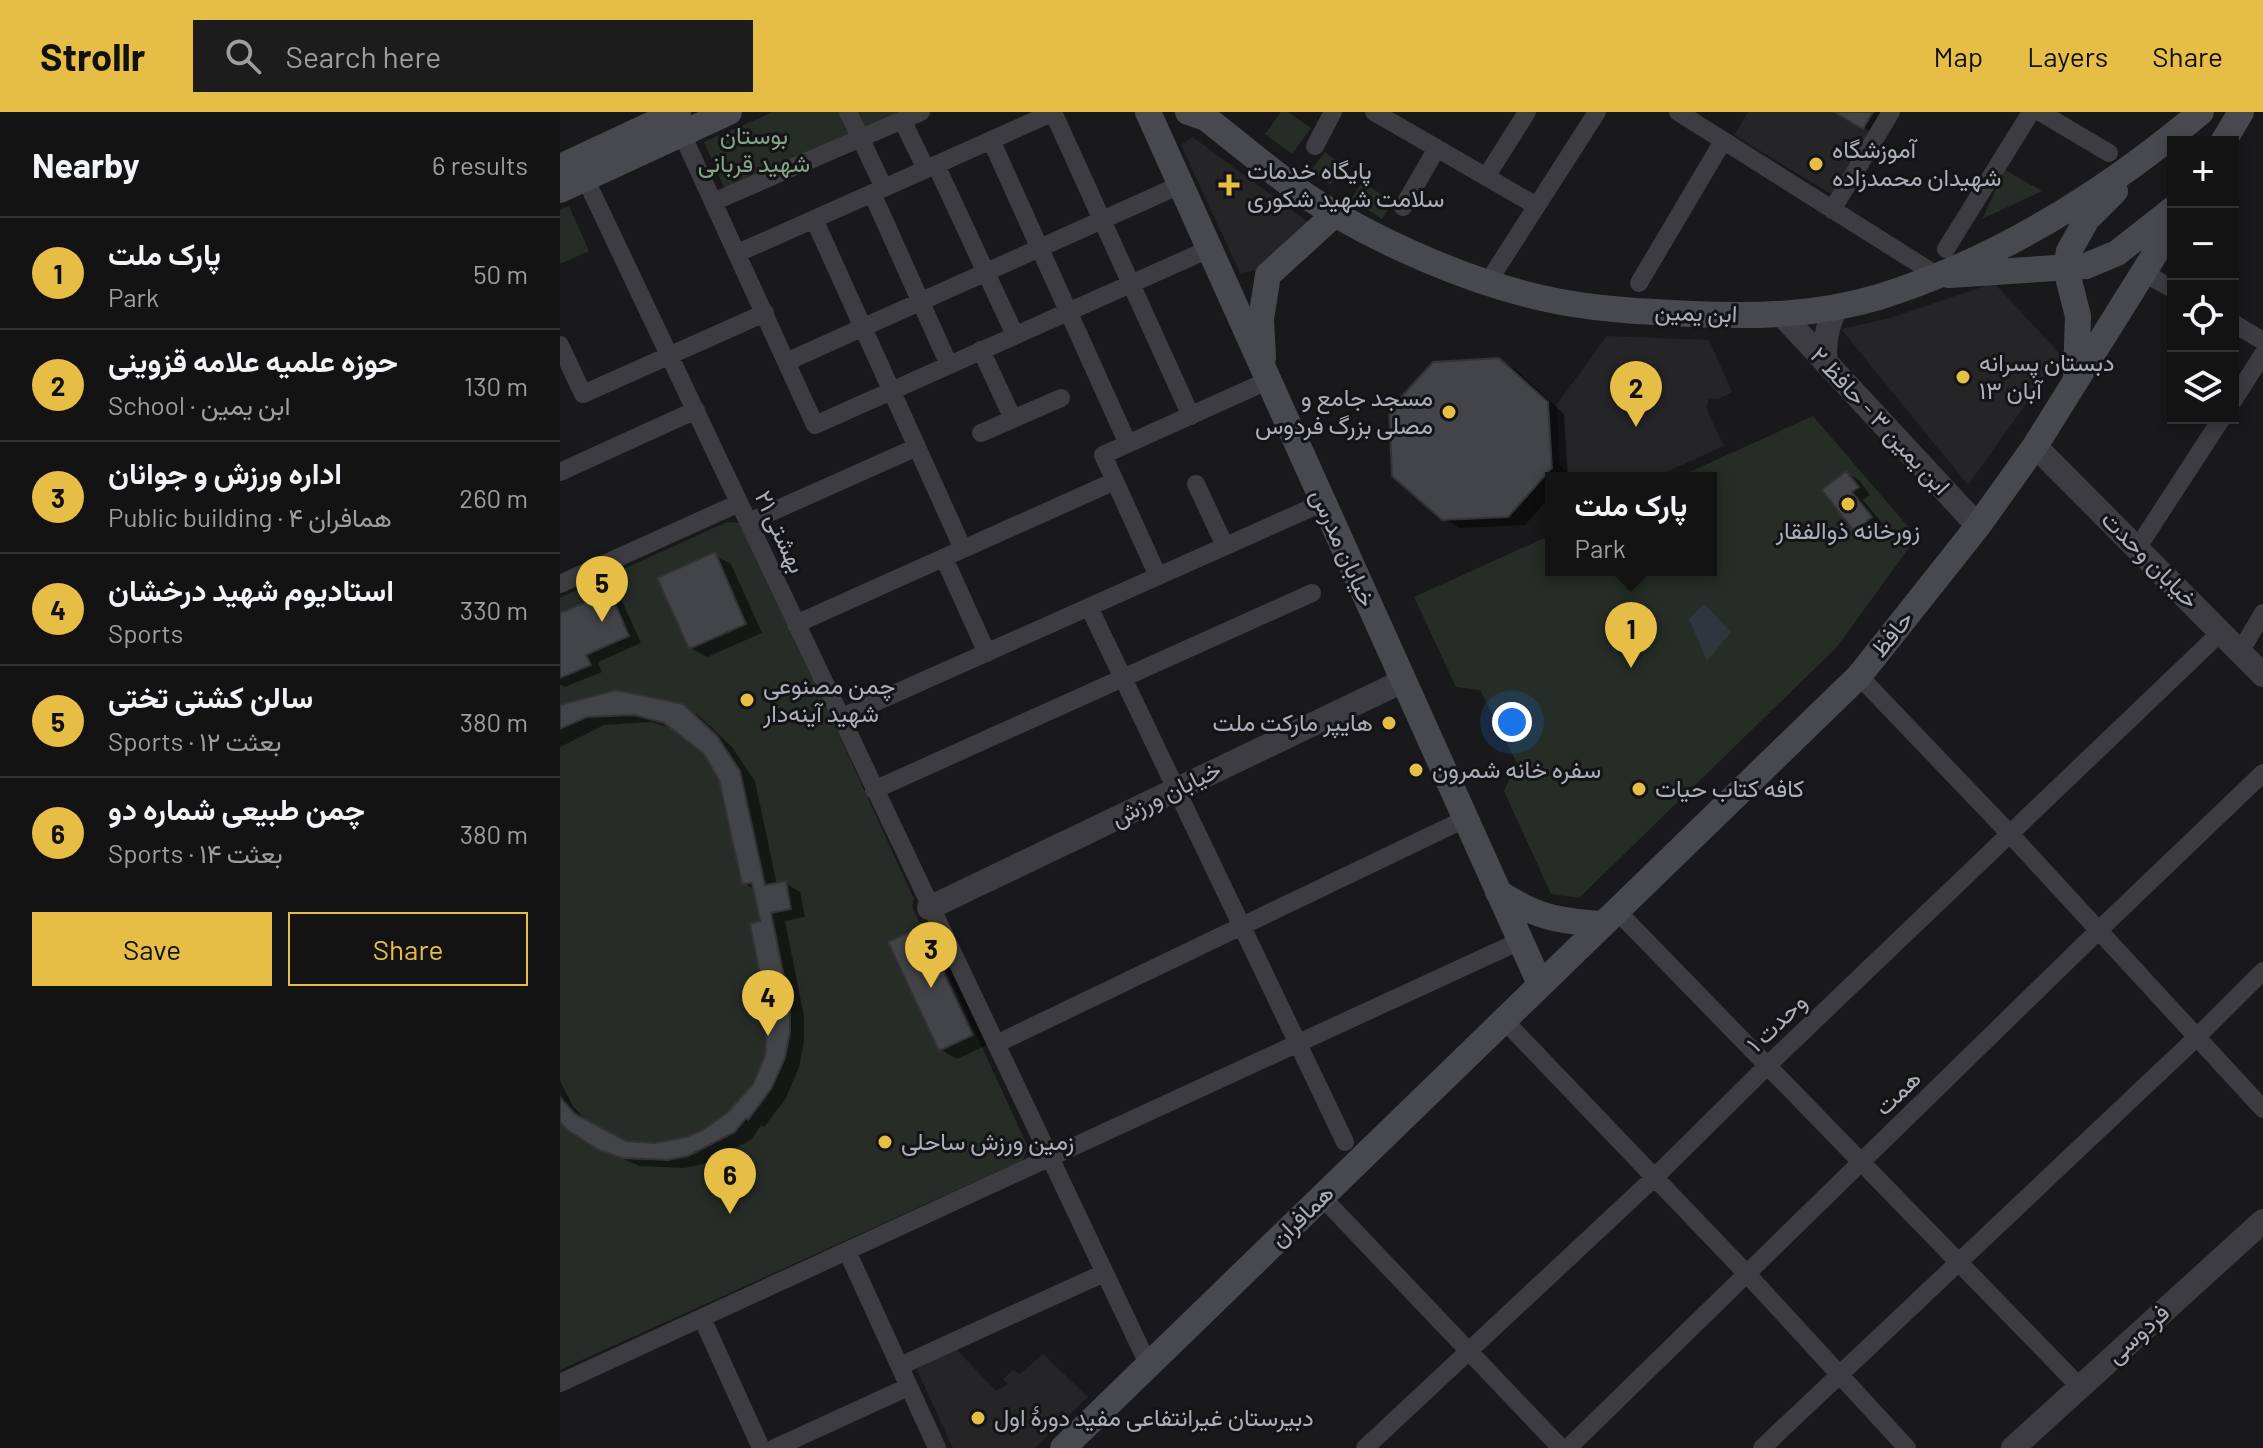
<!DOCTYPE html>
<html lang="en">
<head>
<meta charset="utf-8">
<style>
	:root { --surface:#131314; --page:#1c1c1d; --text:#f1f3f6; --muted:#9d9ea0; --line:#323234; --accent:#e6bd45 }
	body { margin:0; font-family:Barlow,Vazirmatn,sans-serif; background:var(--page); color:var(--text) }
	.controls { position:absolute; right:24px; top:24px; display:grid; overflow:hidden; border-radius:0px; box-shadow:0 4px 12px #0003 }
	.controls button { width:72px; height:72px; display:grid; place-items:center; padding:0; border:0; border-bottom:2px solid var(--line); background:var(--surface); color:var(--text); font:40px sans-serif }
	.you { position:absolute; left:952px; top:610px; width:28px; height:28px; margin:-20px; border:6px solid #fff; border-radius:50%; background:#1a73e8; box-shadow:0 0 0 12px #1a73e833 }
	.badge { display:grid; place-items:center; width:52px; height:52px; border-radius:50%; background:var(--accent); color:#111; font-size:26px; font-weight:700 }
	.pin { position:absolute; translate:-50% -66px; filter:drop-shadow(0 2px 4px #0008) }
	.pin::after { content:''; position:absolute; top:42px; width:28px; height:24px; background:inherit; clip-path:polygon(0 0,100% 0,50% 100%) }
	.popup { position:absolute; left:985px; top:360px; width:172px; height:104px; box-sizing:border-box; display:grid; place-content:center; border-radius:0px; background:var(--surface); filter:drop-shadow(0 2px 6px #0005); font-size:26px; white-space:nowrap; color:var(--muted) }
	.popup b { font-size:30px; color:var(--text) }
	.popup::after { content:''; position:absolute; left:50%; top:100%; margin-left:-16px; border:16px solid transparent; border-top-color:var(--surface) }
	.list { margin:0; padding:0; list-style:none }
	h2 { display:flex; justify-content:space-between; align-items:center; height:104px; margin:0; padding:0 32px; font-size:34px }
	h2 small { font-size:26px; font-weight:400; color:var(--muted) }
	.list li { display:grid; grid-template-columns:52px 1fr auto; gap:24px; align-items:center; box-sizing:border-box; height:112px; padding:0 32px; border-top:2px solid var(--line) }
	.list b { display:block; font-size:30px; white-space:nowrap }
	.list p { margin:0; font-size:26px; white-space:nowrap; color:var(--muted) }
	.list em { font-size:26px; font-style:normal; color:var(--muted) }
	.actions { display:flex; gap:16px; padding:24px 32px }
	.actions a { flex:1; padding:18px 0; border:2px solid var(--accent); border-radius:0px; text-align:center; font-size:28px; color:var(--accent) }
	.actions .main { background:var(--accent); color:#111 }
	.icon { flex:none; width:44px; height:44px; fill:none; stroke:currentColor; stroke-width:2; stroke-linecap:round; stroke-linejoin:round }
	.map { position:relative; flex:none; width:1703px; height:1336px; overflow:hidden }
	header { display:flex; align-items:center; gap:48px; box-sizing:border-box; height:112px; padding:0 40px; background:var(--accent); color:#111 }
	header strong { font-size:38px }
	nav { display:flex; gap:44px; margin-inline-start:auto; font-size:28px }
	.search { width:560px; height:72px; background:var(--page); display:flex; align-items:center; gap:20px; box-sizing:border-box; padding:0 28px; border-radius:0px; color:var(--muted); font-size:30px }
	main { display:flex }
	aside { flex:1; background:var(--surface) }
	.map>svg:first-child { display:block }
</style>
</head>
<body>
<header>
<strong>Strollr</strong>
<div class="search"><svg class="icon" aria-label="search" viewBox="0 0 24 24"><circle cx="10" cy="10" r="6"/><path d="M15 15l6 6"/></svg>Search here</div>
<nav><a>Map</a><a>Layers</a><a>Share</a></nav>
</header>
<main>
<aside>
<h2>Nearby<small>6 results</small></h2>
<ul class="list">
<li><span class="badge">1</span><div><b>پارک ملت</b><p>Park</p></div><em>50 m</em></li>
<li><span class="badge">2</span><div><b>حوزه علمیه علامه قزوینی</b><p>School · ابن یمین</p></div><em>130 m</em></li>
<li><span class="badge">3</span><div><b>اداره ورزش و جوانان</b><p>Public building · همافران ۴</p></div><em>260 m</em></li>
<li><span class="badge">4</span><div><b>استادیوم شهید درخشان</b><p>Sports</p></div><em>330 m</em></li>
<li><span class="badge">5</span><div><b>سالن کشتی تختی</b><p>Sports · بعثت ۱۲</p></div><em>380 m</em></li>
<li><span class="badge">6</span><div><b>چمن طبیعی شماره دو</b><p>Sports · بعثت ۱۴</p></div><em>380 m</em></li>
</ul>
<div class="actions"><a class="main">Save</a><a>Share</a></div>
</aside>
<div class="map">
<svg width="1703" height="1336" viewBox="0 0 1703 1336">
	<rect width="100%" height="100%" fill="#19191b"/>
	<path fill="#252528" d="M1188 0H1322L1271 82 1174 23Z
		M633 25 753 114 706 157 680 161 621 33Z
		M1434 171 1501 243 1408 373 1281 217 1330 206Z
		M1047 224 1149 228 1172 280 1158 287 1149 286 1146 296 1164 334 1093 366H1014L999 353 997 292Z
		M395 1236 436 1279 448 1272 443 1267 453 1258 460 1262 483 1242 528 1285 475 1336H393L356 1256Z"/>
	<path fill="#252d26" d="M213 0H349L166 80 144 30Z
		M721 0H728L751 16 732 42 705 22Z
		M765 40 784 55 770 73 751 58Z
		M1445 58 1482 79 1422 107Z
		M802 70 833 90 822 107 791 87Z
		M9 94 29 139 0 152V98Z
		M1253 304 1357 425 1276 536 1019 786 991 782 944 679 957 651 920 578 896 575 854 485 991 423V458H1151V366H1116Z
		M167 410 182 411 354 787 352 794 359 810 365 812 468 1035 463 1048 0 1258V486Z"/>
	<path fill="#2f363e" d="M1144 492 1171 520 1147 549 1129 507Z"/>
	<path fill="#0007" d="M1278 0H1330L1316 23Z
		M939 248 956 258 1004 302 1008 366H991V384L965 413 900 416 883 406Z
		M1287 361 1299 368 1310 383 1303 388 1323 412 1307 424 1295 417Z
		M154 443 171 452 202 521 147 545 130 536Z
		M50 482 62 489 81 531 38 550 42 560 5 575 0 573V503Z
		M122 594 138 603 172 635 195 669 217 773 225 771 240 780 245 805 225 809 244 904V930L239 955 226 986 204 1015 201 1013 191 1028 144 1052 124 1056 79 1054 40 1036 0 1007V969L13 994 28 1011 66 1031 96 1033 127 1027 156 1012 194 974 207 945 211 904 203 811 194 777 184 771 161 667 145 640 115 617 91 610 44 613 0 635V596Z
		M362 816 379 826 429 932 397 947 380 937Z"/>
	<path fill="#434448" stroke="#333336" stroke-width="2" d="M1274 0H1313L1303 17Z
		M939 246 988 290 992 356 948 405 882 408 832 364 829 298 873 250Z
		M1286 359 1299 375 1292 380 1312 405 1294 419 1262 378Z
		M155 440 186 512 129 537 97 466Z
		M50 480 69 524 26 543 31 553 0 566V501Z
		M56 578 123 592 157 624 180 659 205 773 226 769 231 797 211 801 230 894V920L225 946 211 977 188 1008 186 1006 175 1020 128 1044 108 1048 62 1046 39 1038 7 1018 0 1010V985L15 1002 66 1029 95 1031 126 1025 143 1018 168 1000 193 972 205 944 208 904 190 812 200 809 192 771 182 772 159 668 144 642 104 611 74 603 27 605 0 617V593Z
		M362 814 413 923 379 939 328 830Z"/>
	<g fill="none" stroke-linecap="round" stroke-linejoin="round">
		<path stroke="#3c3c41" stroke-width="18" d="M288 0 324 76
			M493 0 631 304
			M814 0 975 93
			M1118 0 1378 164
			M1480 0 1549 41
			M342 8 366 57
			M122 22 255 313 649 137
			M431 28 568 332
			M755 34 773 0
			M376 53 455 223
			M926 65 967 0
			M25 66 589 1254
			M312 81 389 253
			M153 90 361 0
			M843 95 877 36
			M1272 98 1331 0
			M254 107 403 437
			M1386 137 1471 0
			M178 141 494 0
			M1584 161 1613 177
			M928 170 1037 0
			M1079 171 1163 29
			M1673 211 1703 229
			M0 233 23 282 205 201
			M421 238 453 307
			M226 250 620 73
			M1673 289 1703 242
			M421 321 501 286
			M0 360 136 298
			M636 372 665 434
			M189 410 357 335
			M1578 435 1662 306
			M384 446 427 541
			M598 464 543 343 707 269
			M0 472 179 391
			M529 495 785 1030
			M236 512 555 369
			M1680 540 1703 501
			M1299 564 1450 722 1703 997
			M280 606 762 391
			M314 678 752 481
			M1057 799 1520 1275
			M944 908 1188 1163 1347 1336
			M436 932 905 707
			M762 1085 1001 1336
			M287 1139 377 1336
			M142 1206 201 1336
			M340 1254 544 1161
			M0 1271 960 829
			M215 1336 348 1275
			M805 1336 1095 1065 1208 953 1661 520
			M1008 1336 1538 819 1703 661
			M1202 1336 1636 926 1703 859"/>
		<path stroke="#3c3c41" stroke-width="24" d="M1222 203 1418 414
			M1266 251C1263 231 1267 214 1276 195
			M1475 334 1703 563
			M369 796 843 569
			M1453 1336 1703 1109"/>
		<path stroke="#48494f" stroke-width="26" d="M588 0 980 872
			M628 0 646 6C676 30 705 54 736 77 808 127 915 174 1001 190 1045 198 1089 200 1133 202 1197 205 1258 203 1319 185 1437 148 1547 79 1641 0
			M1663 30 1681 0
			M0 55 118 0
			M0 78 169 0
			M708 163 776 101
			M1389 163 1526 154 1557 141 1613 97
			M703 246 701 207 708 163
			M1516 266 1518 204 1506 157 1509 139 1527 107 1555 79
			M938 780C976 805 997 809 1042 812
			M503 1336 1299 564 1418 414 1475 334 1613 113"/>
	</g>
	<g fill="#e6bd45" stroke="#141416" stroke-width="3">
		<circle cx="1256" cy="52" r="8"/>
		<path d="M665 61h8v8h8v8h-8v8h-8v-8h-8v-8h8z"/>
		<circle cx="1403" cy="265" r="8"/>
		<circle cx="889" cy="300" r="8"/>
		<circle cx="1288" cy="392" r="8"/>
		<circle cx="187" cy="588" r="8"/>
		<circle cx="829" cy="611" r="8"/>
		<circle cx="856" cy="658" r="8"/>
		<circle cx="1079" cy="677" r="8"/>
		<circle cx="325" cy="1030" r="8"/>
		<circle cx="418" cy="1306" r="8"/>
	</g>
	<g text-anchor="middle" stroke-width="6" stroke-linejoin="round" paint-order="stroke">
		<g font-size="24" fill="#84a389" stroke="#141416">
			<text x="194" y="32">بوستان<tspan x="194" dy="28">شهید قربانی</tspan></text>
		</g>
		<g font-size="24" fill="#acafb9" stroke="#141416" text-anchor="start">
			<text x="1272" y="46">آموزشگاه<tspan x="1272" dy="28">شهیدان محمدزاده</tspan></text>
			<text x="687" y="67">پایگاه خدمات<tspan x="687" dy="28">سلامت شهید شکوری</tspan></text>
			<text x="1419" y="259">دبستان پسرانه<tspan x="1419" dy="28">۱۳ آبان</tspan></text>
			<text x="873" y="294" text-anchor="end">مسجد جامع و<tspan x="873" dy="28">مصلی بزرگ فردوس</tspan></text>
			<text x="1288" y="427" text-anchor="middle">زورخانه ذوالفقار</text>
			<text x="203" y="582">چمن مصنوعی<tspan x="203" dy="28">شهید آینه‌دار</tspan></text>
			<text x="813" y="619" text-anchor="end">هایپر مارکت ملت</text>
			<text x="872" y="666">سفره خانه شمرون</text>
			<text x="1095" y="685">کافه کتاب حیات</text>
			<text x="341" y="1038">زمین ورزش ساحلی</text>
			<text x="434" y="1314">دبیرستان غیرانتفاعی مفید دورهٔ اول</text>
		</g>
		<g font-size="24" fill="#acafb9" stroke="#141416">
			<text transform="translate(1136 201) rotate(2)" y="8">ابن یمین</text>
			<text transform="translate(1320 309) rotate(47)" y="8">ابن یمین ۳ - حافظ ۲</text>
			<text transform="translate(220 420) rotate(65)" y="8">بهشتی ۲۱</text>
			<text transform="translate(783 436) rotate(66)" y="8">خیابان مدرس</text>
			<text transform="translate(1590 448) rotate(45)" y="8">خیابان وحدت</text>
			<text transform="translate(1332 522) rotate(-51)" y="8">حافظ</text>
			<text transform="translate(606 682) rotate(-26)" y="8">خیابان ورزش</text>
			<text transform="translate(1217 911) rotate(-44)" y="8">وحدت ۱</text>
			<text transform="translate(1338 981) rotate(-44)" y="8">همت</text>
			<text transform="translate(742 1104) rotate(-44)" y="8">همافران</text>
			<text transform="translate(1578 1222) rotate(-42)" y="8">فردوسی</text>
		</g>
	</g>
</svg>
<div class="controls">
<button>+</button>
<button>−</button>
<button><svg class="icon" aria-label="locate" viewBox="0 0 24 24"><circle cx="12" cy="12" r="6"/><path d="M12 2v4M12 18v4M2 12h4M18 12h4"/></svg></button>
<button><svg class="icon" aria-label="layers" viewBox="0 0 24 24"><path d="M12 4l9 5-9 5-9-5zM3 14l9 5 9-5"/></svg></button>
</div>
<div class="you"></div>
<div class="pin badge" style="left:1071px;top:556px">1</div>
<div class="popup"><b>پارک ملت</b>Park</div>
<div class="pin badge" style="left:1076px;top:315px">2</div>
<div class="pin badge" style="left:371px;top:876px">3</div>
<div class="pin badge" style="left:208px;top:924px">4</div>
<div class="pin badge" style="left:42px;top:510px">5</div>
<div class="pin badge" style="left:170px;top:1102px">6</div>
</div>
</main>
</body>
</html>
